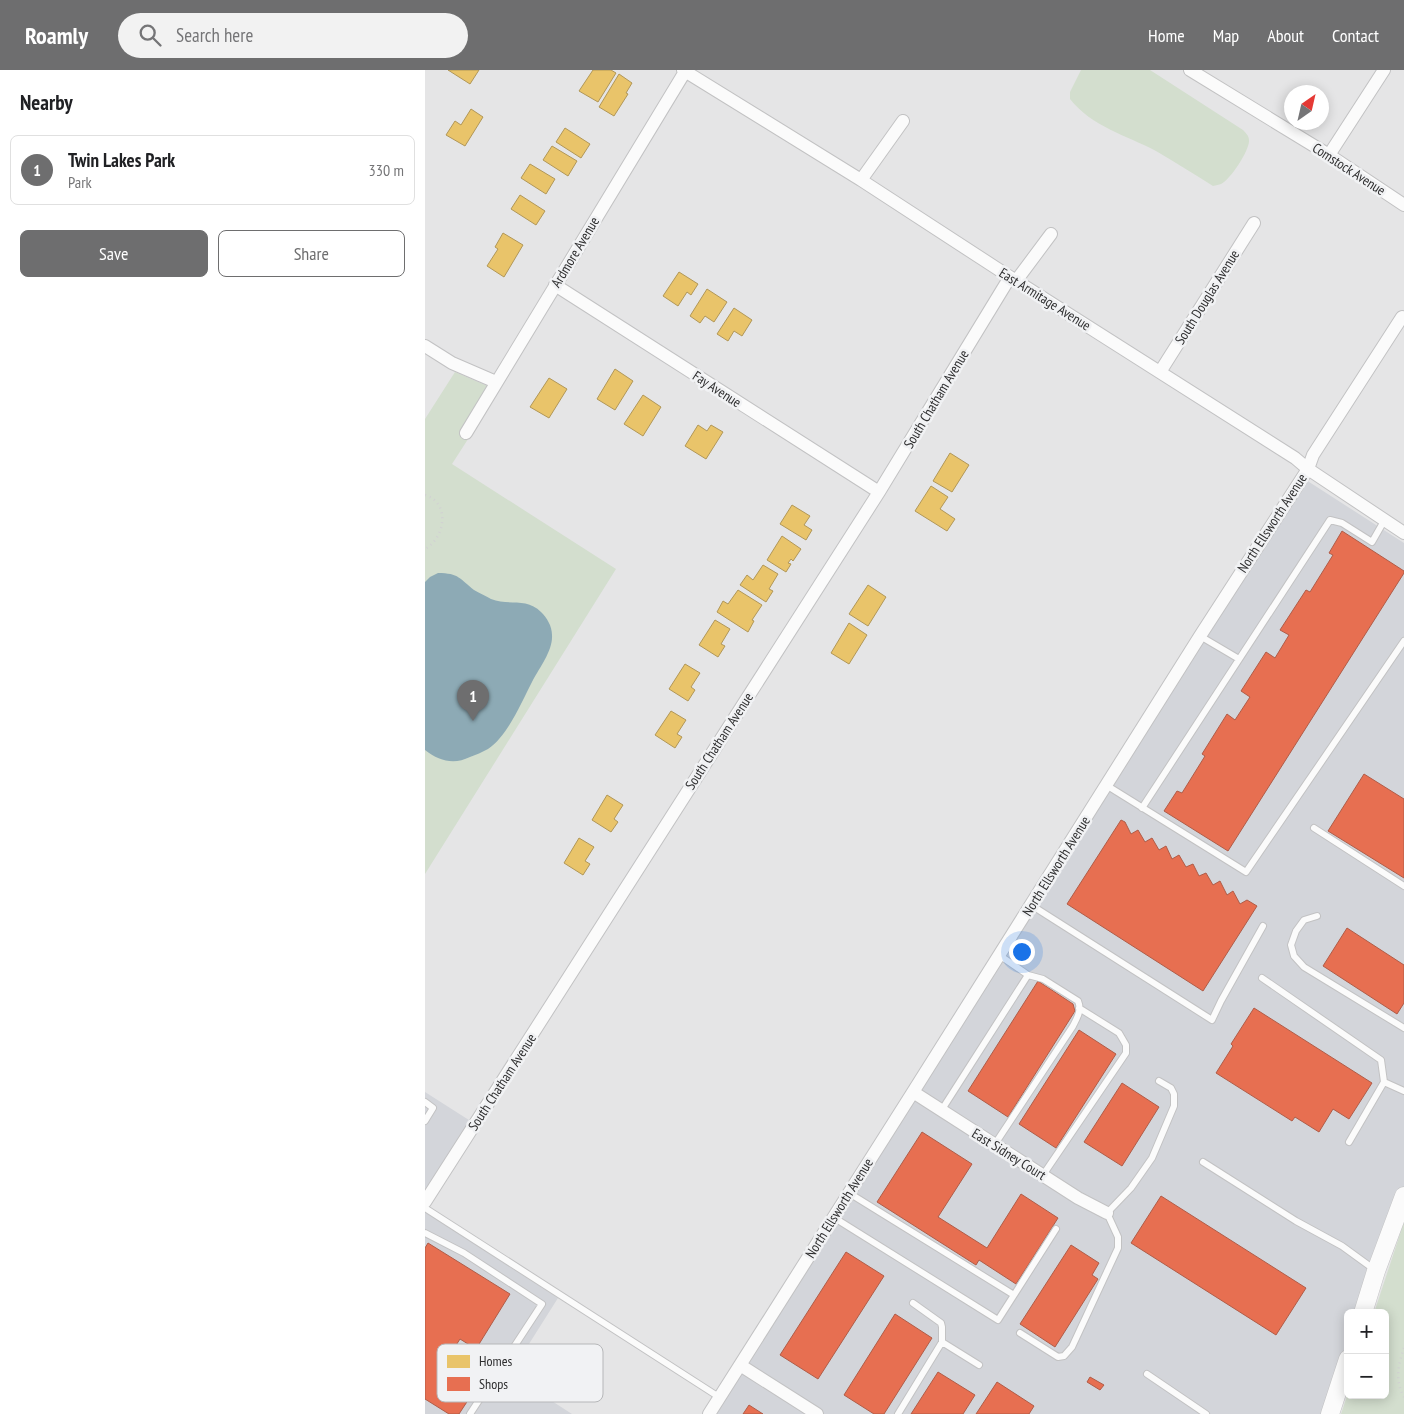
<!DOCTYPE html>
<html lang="en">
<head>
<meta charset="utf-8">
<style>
	:root { --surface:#fff; --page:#f2f2f2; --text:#202124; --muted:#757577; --line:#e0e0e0; --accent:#6e6e6f }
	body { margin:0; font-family:"PT Sans Narrow",sans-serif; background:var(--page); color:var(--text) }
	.controls { position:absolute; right:15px; bottom:15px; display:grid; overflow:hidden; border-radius:8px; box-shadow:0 2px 12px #0003 }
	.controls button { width:45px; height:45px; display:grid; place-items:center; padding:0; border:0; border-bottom:1px solid var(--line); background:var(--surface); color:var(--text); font:25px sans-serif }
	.compass { position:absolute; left:859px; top:15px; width:45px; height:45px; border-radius:50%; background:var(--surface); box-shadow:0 2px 12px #0003; rotate:34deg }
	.you { position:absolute; left:596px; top:881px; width:18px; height:18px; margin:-12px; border:4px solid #fff; border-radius:50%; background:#1a73e8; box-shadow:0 0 0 8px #1a73e833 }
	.badge { display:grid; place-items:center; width:32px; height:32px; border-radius:50%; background:var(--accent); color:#fff; font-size:16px; font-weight:700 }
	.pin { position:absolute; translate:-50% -41px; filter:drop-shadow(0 1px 2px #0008) }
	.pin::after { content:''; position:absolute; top:26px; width:18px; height:15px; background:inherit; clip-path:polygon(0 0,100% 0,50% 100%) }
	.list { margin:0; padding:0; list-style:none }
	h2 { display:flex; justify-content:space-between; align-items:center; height:65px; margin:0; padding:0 20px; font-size:21px }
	h2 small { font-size:16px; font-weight:400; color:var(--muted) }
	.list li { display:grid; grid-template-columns:32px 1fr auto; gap:15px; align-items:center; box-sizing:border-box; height:70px; margin:0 10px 10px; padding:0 10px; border:1px solid var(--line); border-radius:8px }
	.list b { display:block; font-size:19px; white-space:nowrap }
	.list p { margin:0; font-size:16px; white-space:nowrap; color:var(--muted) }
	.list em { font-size:16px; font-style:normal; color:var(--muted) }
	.actions { display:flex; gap:10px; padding:15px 20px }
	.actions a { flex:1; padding:11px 0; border:1px solid var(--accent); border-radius:8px; text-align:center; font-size:18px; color:var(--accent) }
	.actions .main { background:var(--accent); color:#fff }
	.icon { flex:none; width:28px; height:28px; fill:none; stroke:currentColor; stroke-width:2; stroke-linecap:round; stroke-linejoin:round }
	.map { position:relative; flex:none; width:979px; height:1344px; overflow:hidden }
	header { display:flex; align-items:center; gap:30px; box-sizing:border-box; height:70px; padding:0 25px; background:var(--accent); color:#fff }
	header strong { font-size:24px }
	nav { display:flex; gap:28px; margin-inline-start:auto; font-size:18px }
	.search { width:350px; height:45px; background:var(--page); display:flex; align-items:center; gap:12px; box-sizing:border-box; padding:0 18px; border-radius:28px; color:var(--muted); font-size:19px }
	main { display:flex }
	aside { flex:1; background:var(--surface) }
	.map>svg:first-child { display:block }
</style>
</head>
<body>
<header>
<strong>Roamly</strong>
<div class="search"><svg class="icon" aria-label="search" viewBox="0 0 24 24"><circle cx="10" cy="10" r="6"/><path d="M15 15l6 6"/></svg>Search here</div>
<nav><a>Home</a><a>Map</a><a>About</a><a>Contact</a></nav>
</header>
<main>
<aside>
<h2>Nearby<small></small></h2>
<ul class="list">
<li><span class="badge">1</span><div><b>Twin Lakes Park</b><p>Park</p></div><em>330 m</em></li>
</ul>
<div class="actions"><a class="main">Save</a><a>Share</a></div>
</aside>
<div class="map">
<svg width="979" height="1344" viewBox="0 0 979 1344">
	<rect width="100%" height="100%" fill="#e5e5e6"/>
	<path fill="#d3d5da" d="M881 410 979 473V1120L937 1243H923V1283L902 1344H289Z
		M0 1022 47 1052 0 1125Z
		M0 1142 133 1228 85 1304 147 1344H0Z"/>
	<path fill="#d3dece" d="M656 0H725L818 60C821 63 824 66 824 70 825 80 805 110 796 114 794 115 791 115 788 116 769 104 750 92 731 81 701 65 667 57 645 29V22Z
		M30 302 74 321 27 394 191 499 0 804V349Z
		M979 1152V1344H916L923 1323V1325H960V1243H949Z"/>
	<path fill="#8daab5" d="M13 503C34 503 35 509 49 520 54 523 61 526 66 529 83 536 102 527 116 542 122 548 127 556 127 565 128 580 115 597 108 610 97 631 83 666 63 679 57 682 51 685 45 687 29 695 14 691 0 680V512L5 507Z"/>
	<path fill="#e9c46a" stroke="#b19758" d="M23 0H54L45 14Z
		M168 0H186L191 3 173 32 154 21Z
		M194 4 207 13 201 23 203 24 189 46 174 37Z
		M46 39 58 47 40 76 21 65 30 51 36 55Z
		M140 58 165 74 156 88 131 72Z
		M127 76 152 91 143 106 118 90Z
		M105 94 130 109 121 124 96 108Z
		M95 125 120 141 111 155 86 139Z
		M78 163 98 175 79 207 62 196 73 179 70 177Z
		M254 202 273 214 266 225 262 222 253 236 238 226Z
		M282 219 302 232 289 252 280 246 275 253 265 246Z
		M309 238 327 250 317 266 309 261 303 271 292 264Z
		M190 299 208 311 190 340 172 329Z
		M124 308 142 319 124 348 105 337Z
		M218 325 236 337 218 366 199 354Z
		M273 355 282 361 286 355 298 362 281 389 260 376Z
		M525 383 544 395 527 422 508 411Z
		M506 416 523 427 515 439 530 449 522 461 490 441Z
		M367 435 385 446 379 455 387 460 381 470 355 454Z
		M357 466 376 479 368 491 366 489 363 493 366 494 361 502 342 490Z
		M338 495 353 504 344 519 348 521 341 532 315 515 322 505 328 510Z
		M443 515 461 527 443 556 424 544Z
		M313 520 337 535 327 550 329 551 323 562 292 542 298 531 303 534Z
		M290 550 305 559 296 574 300 576 293 587 274 575Z
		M424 553 442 565 424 594 406 583Z
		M260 594 275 603 266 617 270 620 263 631 244 619Z
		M246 641 261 650 252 664 257 667 250 678 230 665Z
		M182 725 198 735 189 749 193 752 186 762 167 750Z
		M154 768 169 777 160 791 165 794 158 805 139 793Z"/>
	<path fill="#e76f51" stroke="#b05c47" d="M917 461 979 501V503L803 781 739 741 752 721 757 723 780 686 777 684 802 644 810 650 825 627 816 621 841 582 850 588 864 565 855 560 881 520 885 522 908 485 904 483Z
		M939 704 979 729V808L903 761Z
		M696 750 700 752 706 764 713 760 720 772 727 768 734 780 741 776 747 789 754 785 761 797 768 794 774 806 781 803 788 815 795 811 802 825 808 821 815 834 822 830 832 836 778 921 642 834Z
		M922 858 979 895V933L972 944 898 896Z
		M613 911 648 934 650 941 583 1047 543 1021Z
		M829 938 947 1013 924 1049 908 1039 894 1062 870 1047 867 1051 791 1003 808 976 806 974Z
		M654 960 691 984 631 1078 594 1054Z
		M697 1013 734 1037 697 1096 659 1072Z
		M497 1062 547 1094 513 1147 562 1178 596 1124 633 1148 591 1214 554 1190 551 1195 452 1132Z
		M736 1126 881 1218 851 1265 706 1173Z
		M3 1173 85 1224 51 1279 35 1269 28 1280 39 1287 31 1301 53 1315 34 1344H24L0 1329V1178Z
		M646 1175 674 1193 667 1205 673 1209 630 1277 595 1254Z
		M421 1182 459 1206 393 1309 355 1285Z
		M470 1244 507 1268 459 1344H449L419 1325Z
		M513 1302 550 1325 538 1344H486Z
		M665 1307 679 1315 675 1320 662 1312Z
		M572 1312 609 1336 604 1344H551Z
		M324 1335 338 1344H318Z"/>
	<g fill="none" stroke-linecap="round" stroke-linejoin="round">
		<g stroke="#c2c2c3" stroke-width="8">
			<path id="lane" d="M775 566 814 589
				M681 715 821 802 979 571
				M717 738 905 450 917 453 947 472 959 451
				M889 758 979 816
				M606 835 787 950 796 931 838 856
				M892 846 879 850 871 861 866 875 869 886 879 897 979 958
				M837 908 956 990 959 1012 924 1072
				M959 1012 979 1021
				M0 1032 8 1038 0 1051
				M516 1041 603 905 574 885
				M570 1074 648 956C652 948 657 940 653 931L618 909 603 905
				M778 1092 871 1151 917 1176 950 1200
				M618 1105 701 983V975L694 963 654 938
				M0 1138 294 1327
				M408 1147 573 1250 589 1225 424 1123
				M0 1163 39 1183 117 1234 45 1344
				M589 1225 631 1159
				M488 1233 516 1253 517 1257V1272
				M595 1263 633 1287 639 1286 647 1277 693 1178V1167L682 1143 706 1118 727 1088 749 1036V1024L746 1018 734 1011
				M722 1304 781 1344
				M473 1344 517 1272 554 1295"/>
		</g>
		<g stroke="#c2c2c3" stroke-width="14">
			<path id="street" d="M258 0 436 110 585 207 870 388 883 399 979 463
				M765 0 904 85 979 135
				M904 85 959 0
				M436 110 478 51
				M591 211 626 164
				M130 215 454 422
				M0 276 27 293 71 312
				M735 302 829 153
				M41 363 261 0
				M488 1022 653 1128 682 1143
				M0 1132 454 422 585 207
				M315 1295 392 1344
				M284 1344 488 1022 775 566 883 399 888 385 977 247"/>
		</g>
		<g stroke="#c2c2c3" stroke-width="19">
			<path id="secondary" d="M938 1243 951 1201 979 1126
				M905 1344 923 1289"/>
		</g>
		<path stroke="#d1d1d2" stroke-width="2.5" stroke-dasharray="1 4" stroke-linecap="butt" d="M0 425C26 433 20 468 0 479
			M979 1278C973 1294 970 1312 979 1327"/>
		<use href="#lane" stroke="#fbfbfb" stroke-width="6"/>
		<use href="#street" stroke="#fbfbfb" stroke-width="12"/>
		<use href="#secondary" stroke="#fbfbfb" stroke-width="18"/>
	</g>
	<g text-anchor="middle" stroke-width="5" stroke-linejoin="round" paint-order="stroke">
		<g font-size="14" fill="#2e2e2f" stroke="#f1f2f4">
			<text transform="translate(924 99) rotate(33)" y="5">Comstock Avenue</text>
			<text transform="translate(150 182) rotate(-59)" y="5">Ardmore Avenue</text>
			<text transform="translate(782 227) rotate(-58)" y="5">South Douglas Avenue</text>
			<text transform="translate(620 229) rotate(32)" y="5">East Armitage Avenue</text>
			<text transform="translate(292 319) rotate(33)" y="5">Fay Avenue</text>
			<text transform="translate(511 329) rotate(-59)" y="5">South Chatham Avenue</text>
			<text transform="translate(847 453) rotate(-57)" y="5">North Ellsworth Avenue</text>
			<text transform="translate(294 671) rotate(-57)" y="5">South Chatham Avenue</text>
			<text transform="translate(631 796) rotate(-58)" y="5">North Ellsworth Avenue</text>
			<text transform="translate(77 1012) rotate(-57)" y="5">South Chatham Avenue</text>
			<text transform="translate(584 1084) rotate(32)" y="5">East Sidney Court</text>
			<text transform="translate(414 1138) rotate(-58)" y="5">North Ellsworth Avenue</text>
		</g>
	</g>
	<rect x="12" y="1274" width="166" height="58" rx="8" fill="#f1f2f4" stroke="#b6b7b9" stroke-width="1"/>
	<rect x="22" y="1285" width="23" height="13" fill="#e9c46a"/>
	<rect x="22" y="1307" width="23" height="14" fill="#e76f51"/>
	<g font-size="14" fill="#2e2e2f">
		<text x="54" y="1296">Homes</text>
		<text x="54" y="1319">Shops</text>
	</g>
</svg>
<div class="controls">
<button>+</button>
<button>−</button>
</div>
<svg class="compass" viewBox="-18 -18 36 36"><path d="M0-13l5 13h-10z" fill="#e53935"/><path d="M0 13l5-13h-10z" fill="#757577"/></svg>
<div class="you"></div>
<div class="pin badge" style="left:48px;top:651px">1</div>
</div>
</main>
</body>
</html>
